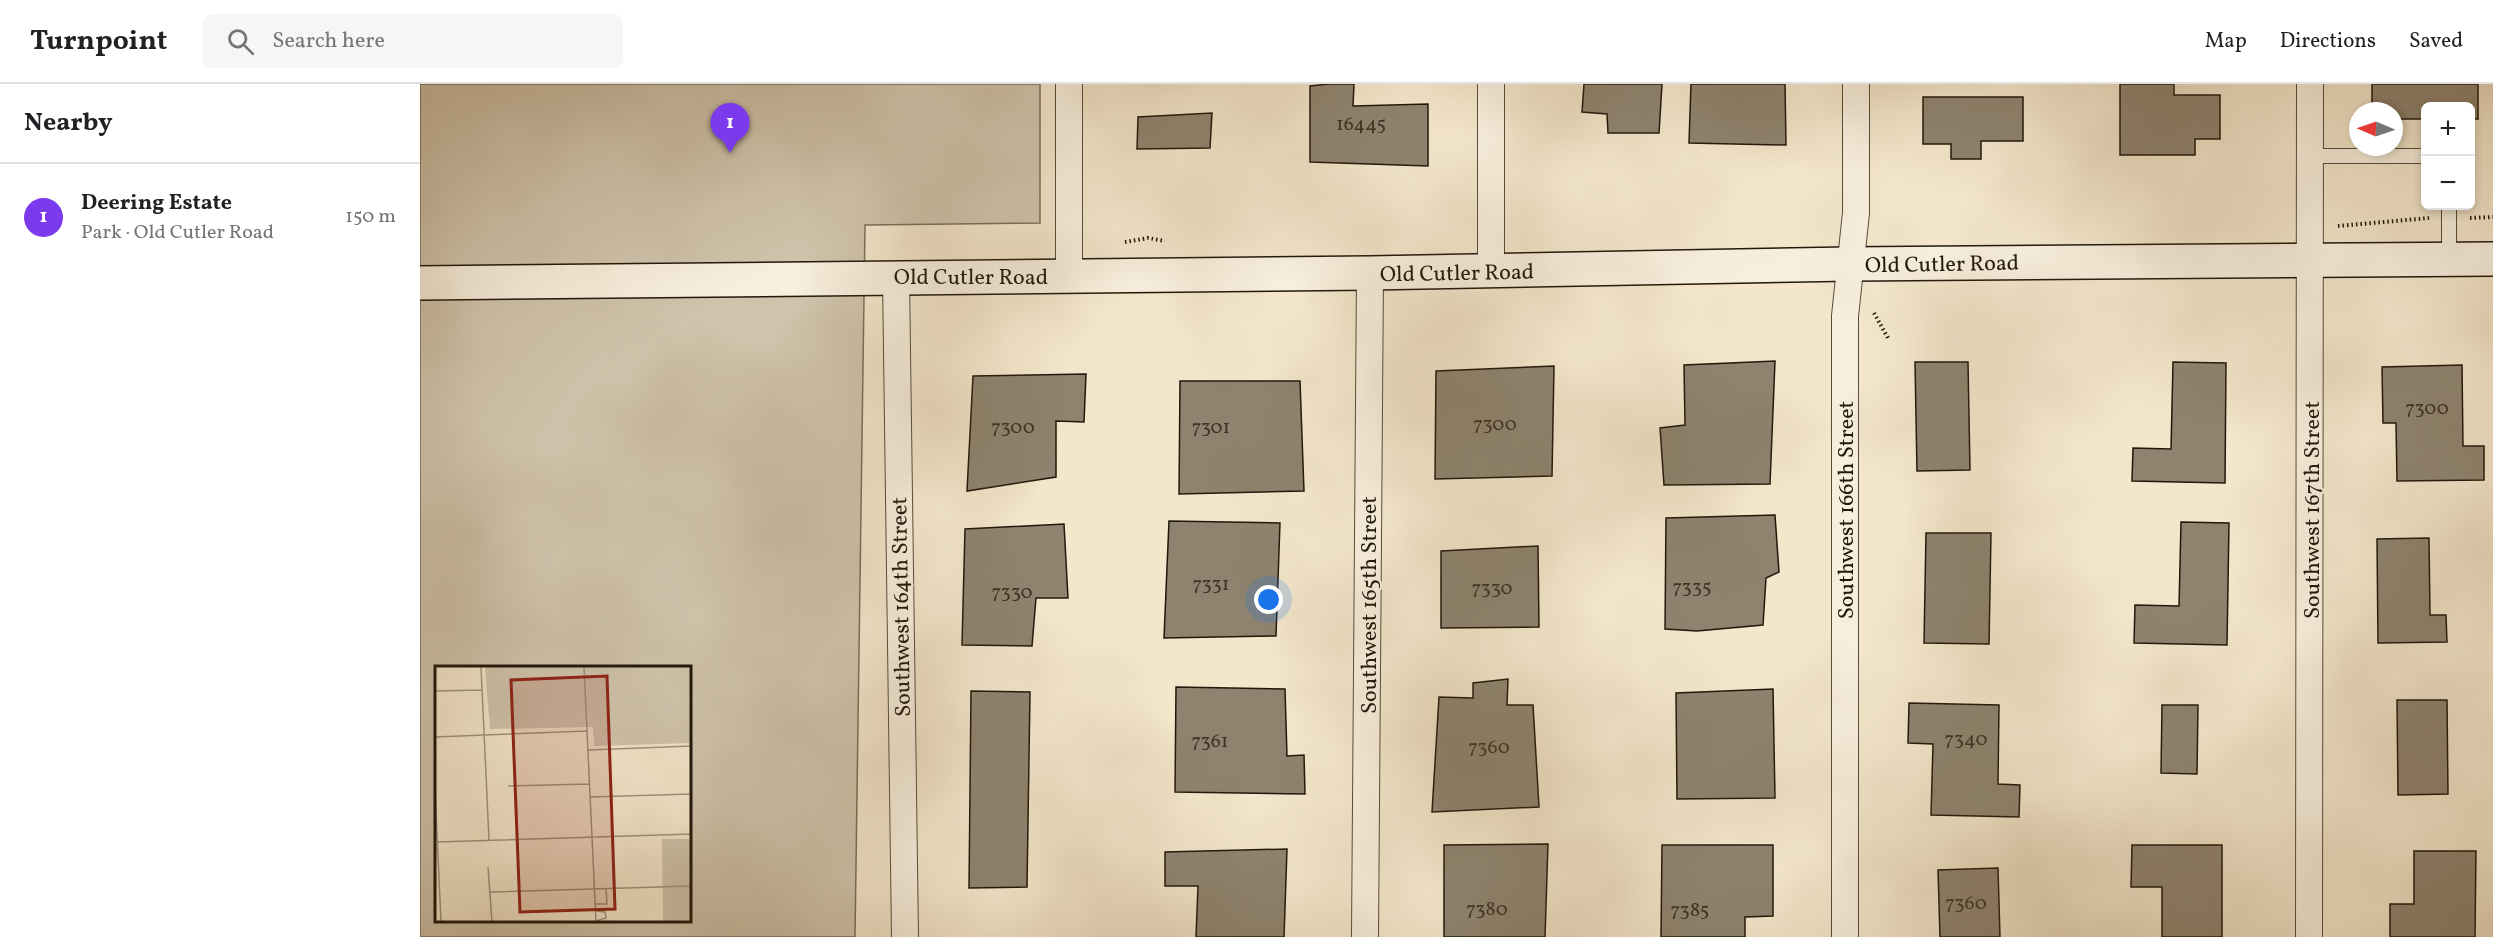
<!DOCTYPE html>
<html lang="en">
<head>
<meta charset="utf-8">
<style>
	:root { --surface:#fff; --page:#f6f6f6; --text:#202124; --muted:#757577; --line:#e0e0e0; --accent:#7c3aed }
	body { margin:0; font-family:Vollkorn,serif; background:var(--page); color:var(--text) }
	.controls { position:absolute; right:18px; top:18px; display:grid; overflow:hidden; border-radius:9px; box-shadow:0 3px 9px #0003 }
	.controls button { width:54px; height:54px; display:grid; place-items:center; padding:0; border:0; border-bottom:2px solid var(--line); background:var(--surface); color:var(--text); font:30px sans-serif }
	.compass { position:absolute; left:1929px; top:18px; width:54px; height:54px; border-radius:50%; background:var(--surface); box-shadow:0 3px 9px #0003; rotate:272deg }
	.you { position:absolute; left:849px; top:516px; width:21px; height:21px; margin:-15px; border:4px solid #fff; border-radius:50%; background:#1a73e8; box-shadow:0 0 0 9px #1a73e833 }
	.badge { display:grid; place-items:center; width:39px; height:39px; border-radius:50%; background:var(--accent); color:#fff; font-size:20px; font-weight:700 }
	.pin { position:absolute; translate:-50% -50px; filter:drop-shadow(0 2px 3px #0008) }
	.pin::after { content:''; position:absolute; top:32px; width:21px; height:18px; background:inherit; clip-path:polygon(0 0,100% 0,50% 100%) }
	.list { margin:0; padding:0; list-style:none }
	h2 { display:flex; justify-content:space-between; align-items:center; height:78px; margin:0; padding:0 24px; font-size:26px }
	h2 small { font-size:20px; font-weight:400; color:var(--muted) }
	.list li { display:grid; grid-template-columns:39px 1fr auto; gap:18px; align-items:center; box-sizing:border-box; height:108px; padding:0 24px; border-top:2px solid var(--line) }
	.list b { display:block; font-size:22px; white-space:nowrap }
	.list p { margin:0; font-size:20px; white-space:nowrap; color:var(--muted) }
	.list em { font-size:20px; font-style:normal; color:var(--muted) }
	.icon { flex:none; width:33px; height:33px; fill:none; stroke:currentColor; stroke-width:2; stroke-linecap:round; stroke-linejoin:round }
	.map { position:relative; flex:none; width:2073px; height:853px; overflow:hidden }
	header { display:flex; align-items:center; gap:36px; box-sizing:border-box; height:84px; padding:0 30px; background:var(--surface); border-bottom:2px solid var(--line) }
	header strong { font-size:28px }
	nav { display:flex; gap:33px; margin-inline-start:auto; font-size:21px }
	.search { width:420px; height:54px; background:var(--page); display:flex; align-items:center; gap:15px; box-sizing:border-box; padding:0 21px; border-radius:9px; color:var(--muted); font-size:22px }
	main { display:flex }
	aside { flex:1; background:var(--surface) }
	.map>svg:first-child { display:block }
</style>
</head>
<body>
<header>
<strong>Turnpoint</strong>
<div class="search"><svg class="icon" aria-label="search" viewBox="0 0 24 24"><circle cx="10" cy="10" r="6"/><path d="M15 15l6 6"/></svg>Search here</div>
<nav><a>Map</a><a>Directions</a><a>Saved</a></nav>
</header>
<main>
<aside>
<h2>Nearby<small></small></h2>
<ul class="list">
<li><span class="badge">1</span><div><b>Deering Estate</b><p>Park · Old Cutler Road</p></div><em>150 m</em></li>
</ul>
</aside>
<div class="map">
<svg width="2073" height="853" viewBox="0 0 2073 853">
	<rect width="100%" height="100%" fill="#f3e6cb"/>
	<filter id="stains"><feTurbulence type="fractalNoise" baseFrequency=".00333" numOctaves="4"/><feColorMatrix values="0 0 0 0 .2 0 0 0 0 .09 0 0 0 0 .02 0 0 0 .5 -.17"/></filter>
	<radialGradient id="worn" r=".72"><stop offset=".6" stop-color="#630" stop-opacity="0"/><stop offset="1" stop-color="#630" stop-opacity=".3"/></radialGradient>
	<path fill="#cfc3ab" stroke="#786e5c" stroke-width="1.5" fill-rule="evenodd" d="M0 0H620V139L445 141 435 853H0ZM16 583H270V836H16Z"/>
	<path fill="#8e836f" stroke="#21180c" stroke-width="1.5" d="M909 0H934L933 22 1008 20V82L890 78V2Z
		M1164 0H1242L1239 49H1188L1187 30 1162 28Z
		M1271 0H1365L1366 61 1269 59Z
		M1700 0H1754V11H1800V55H1775V71H1700Z
		M1952 0H2058V35H2050V22H2006V35H1974V27H1952Z
		M1503 13H1603V57H1561V75H1531V60H1503Z
		M792 29 790 64 717 65 718 33Z
		M1355 277 1350 400 1244 401 1240 344 1265 341 1264 281Z
		M1495 278H1548L1550 386 1497 387Z
		M1753 278 1806 279 1805 399 1712 397 1713 364 1751 365Z
		M2042 281 2043 362H2064V396L1977 397 1976 339H1963L1962 283Z
		M1134 282 1132 392 1015 395 1016 287Z
		M666 290 664 338 636 337V393L547 407 553 292Z
		M760 297H880L884 407 759 410Z
		M1355 431 1359 488 1346 494 1343 541 1277 547 1245 545 1246 434Z
		M749 437 860 439 856 552 744 554Z
		M1761 438 1809 439 1807 561 1714 559 1715 521 1759 522Z
		M644 440 648 514H616L612 562 542 561 545 445Z
		M1506 449H1571L1569 560 1504 559Z
		M2009 454 2010 531H2026L2027 558 1958 559 1957 455Z
		M1118 462 1119 543 1021 544V467Z
		M1088 595 1087 621H1113L1119 723 1012 728 1019 613 1053 614V599Z
		M756 603 865 605 867 672 884 671 885 710 755 708Z
		M1353 605 1355 714 1257 715 1256 609Z
		M551 607 610 608 607 803 549 804Z
		M1977 616H2027L2028 710 1978 711Z
		M1489 619 1579 621 1578 700 1600 701 1599 733 1511 731 1513 660 1488 659Z
		M1742 621H1778L1777 690 1741 689Z
		M1128 760 1125 853H1024V761Z
		M1242 761H1353V832L1325 833V853H1241Z
		M1712 761H1802V853H1742V803H1711Z
		M867 765 864 853H776L778 802H745V768Z
		M1994 767H2056L2055 853H1970V820H1994Z
		M1578 784 1580 853H1520L1518 786Z"/>
	<g fill="none" stroke-linecap="round" stroke-linejoin="round">
		<g stroke="#564c3c" stroke-width="16">
			<path id="lane" d="M1889 72H2006
				M2029 175V122"/>
		</g>
		<g stroke="#564c3c" stroke-width="28">
			<path id="street" d="M1071 187V0
				M649 191V0
				M476 193 485 853
				M945 853 950 189
				M1425 853V232L1436 129V0
				M1889 853 1890 0"/>
		</g>
		<g stroke="#21180c" stroke-width="36">
			<path id="secondary" d="M0 199 950 189 1429 180 2073 175"/>
		</g>
		<path stroke="#21180c" stroke-width="4" stroke-dasharray="1.5 3" stroke-linecap="butt" d="M2050 134 2073 133
			M1918 142 2009 134
			M705 158 728 154 745 157
			M1454 229 1468 254"/>
		<use href="#lane" stroke="#f7efdd" stroke-width="14"/>
		<use href="#street" stroke="#f7efdd" stroke-width="26"/>
		<use href="#secondary" stroke="#f7efdd" stroke-width="33"/>
	</g>
	<g text-anchor="middle" stroke-width="4.5" stroke-linejoin="round" paint-order="stroke">
		<g font-size="20" fill="#3c3325">
			<text x="941" y="46">16445</text>
			<text x="2007" y="330">7300</text>
			<text x="1075" y="346">7300</text>
			<text x="593" y="349">7300</text>
			<text x="791" y="349">7301</text>
			<text x="791" y="506">7331</text>
			<text x="1272" y="509">7335</text>
			<text x="1072" y="510">7330</text>
			<text x="592" y="514">7330</text>
			<text x="1546" y="661">7340</text>
			<text x="790" y="663">7361</text>
			<text x="1069" y="669">7360</text>
			<text x="1546" y="825">7360</text>
			<text x="1067" y="831">7380</text>
			<text x="1270" y="832">7385</text>
		</g>
		<g font-size="22" fill="#21180c" stroke="#f7efdd">
			<text transform="translate(1522 179) rotate(-1)" y="8">Old Cutler Road</text>
			<text transform="translate(1037 188) rotate(-1)" y="8">Old Cutler Road</text>
			<text x="551" y="200">Old Cutler Road</text>
			<text transform="translate(1425 426) rotate(-90)" y="8">Southwest 166th Street</text>
			<text transform="translate(1891 426) rotate(-90)" y="8">Southwest 167th Street</text>
			<text transform="translate(948 521) rotate(-90)" y="8">Southwest 165th Street</text>
			<text transform="translate(480 523) rotate(-91)" y="8">Southwest 164th Street</text>
		</g>
	</g>
	<g transform="translate(15 582)">
		<rect width="256" height="256" fill="#f3e6cb"/>
		<path d="M50 1H256V77L159 80 158 61 55 63ZM227 173H256V256H228Z" fill="#cfc3ab"/>
		<path fill="none" stroke="#9f947f" stroke-width="1.5" d="M46 1 54 174M149 1 161 256M0 25 47 24M0 71 152 65M153 84 257 80M73 120 155 118M0 124 6 256M155 131 257 128M2 176 257 168M53 201 57 256M54 226 257 220M160 238H172L171 222M161 245 170 246 171 252 161 255"/>
		<path fill="#8f2418" fill-opacity="0.15" stroke="#8f2418" stroke-width="3" d="M172 10 180 243 85 246 76 14Z"/>
		<rect width="256" height="256" fill="none" stroke="#21180c" stroke-width="3"/>
	</g>
	<rect width="100%" height="100%" filter="url(#stains)"/>
	<rect width="100%" height="100%" fill="url(#worn)"/>
</svg>
<div class="controls">
<button>+</button>
<button>−</button>
</div>
<svg class="compass" viewBox="-18 -18 36 36"><path d="M0-13l5 13h-10z" fill="#e53935"/><path d="M0 13l5-13h-10z" fill="#757577"/></svg>
<div class="you"></div>
<div class="pin badge" style="left:310px;top:69px">1</div>
</div>
</main>
</body>
</html>
